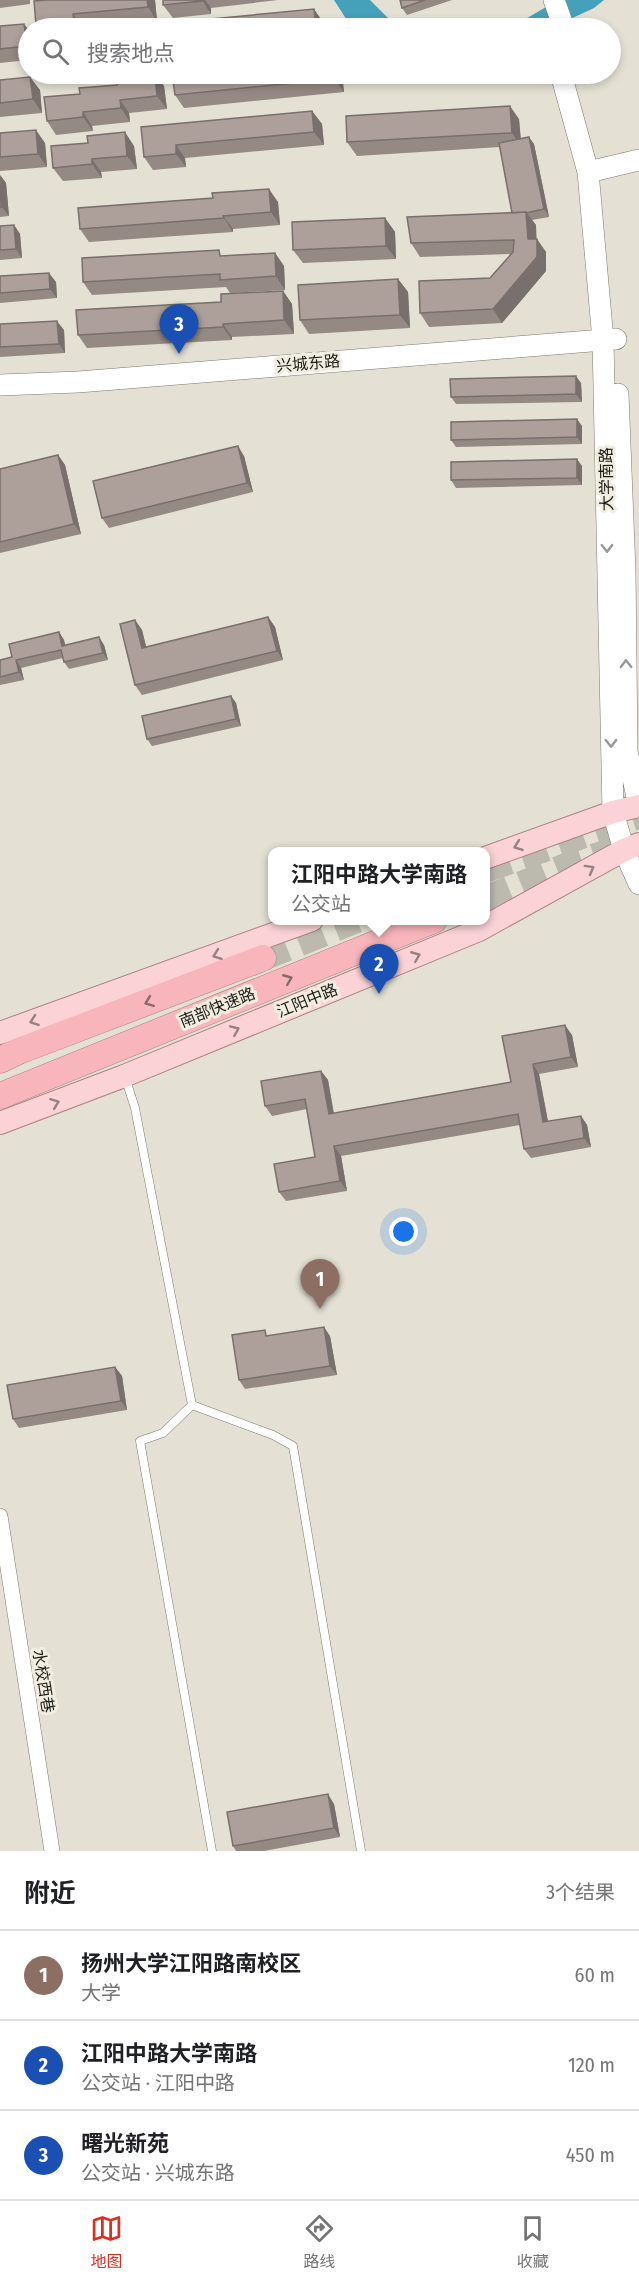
<!DOCTYPE html>
<html lang="zh">
<head>
<meta charset="utf-8">
<style>
	:root { --surface:#fff; --page:#f2f2f2; --text:#202124; --muted:#757577; --line:#e0e0e0; --accent:#d93025 }
	body { margin:0; font-family:"Fira Sans Condensed","Noto Sans SC",sans-serif; background:var(--page); color:var(--text) }
	.you { position:absolute; left:404px; top:1232px; width:21px; height:21px; margin:-15px; border:4px solid #fff; border-radius:50%; background:#1a73e8; box-shadow:0 0 0 9px #1a73e833 }
	.badge { display:grid; place-items:center; width:39px; height:39px; border-radius:50%; background:var(--accent); color:#fff; font-size:20px; font-weight:700 }
	.pin { position:absolute; translate:-50% -50px; filter:drop-shadow(0 2px 3px #0008) }
	.pin::after { content:''; position:absolute; top:32px; width:21px; height:18px; background:inherit; clip-path:polygon(0 0,100% 0,50% 100%) }
	.popup { position:absolute; left:268px; top:847px; width:222px; height:78px; box-sizing:border-box; display:grid; place-content:center; border-radius:12px; background:var(--surface); filter:drop-shadow(0 2px 4px #0005); font-size:20px; white-space:nowrap; color:var(--muted) }
	.popup b { font-size:22px; color:var(--text) }
	.popup::after { content:''; position:absolute; left:50%; top:100%; margin-left:-12px; border:12px solid transparent; border-top-color:var(--surface) }
	.list { margin:0; padding:0; list-style:none }
	h2 { display:flex; justify-content:space-between; align-items:center; height:78px; margin:0; padding:0 24px; font-size:26px }
	h2 small { font-size:20px; font-weight:400; color:var(--muted) }
	.list li { display:grid; grid-template-columns:39px 1fr auto; gap:18px; align-items:center; box-sizing:border-box; height:90px; padding:0 24px; border-top:2px solid var(--line) }
	.list b { display:block; font-size:22px; white-space:nowrap }
	.list p { margin:0; font-size:20px; white-space:nowrap; color:var(--muted) }
	.list em { font-size:20px; font-style:normal; color:var(--muted) }
	.icon { flex:none; width:33px; height:33px; fill:none; stroke:currentColor; stroke-width:2; stroke-linecap:round; stroke-linejoin:round }
	.map { position:relative; flex:none; width:639px; height:1851px; overflow:hidden }
	.search { position:absolute; background:var(--surface); box-shadow:0 3px 9px #0003; left:18px; right:18px; top:18px; height:66px; display:flex; align-items:center; gap:15px; box-sizing:border-box; padding:0 21px; border-radius:33px; color:var(--muted); font-size:22px }
	.sheet { height:348px; background:var(--surface) }
	nav { display:flex; justify-content:space-around; align-items:center; box-sizing:border-box; height:84px; border-top:2px solid var(--line); background:var(--surface); font-size:16px; color:var(--muted) }
	nav a { display:grid; justify-items:center; gap:3px }
	nav .on { color:var(--accent) }
	.map>svg:first-child { display:block }
</style>
</head>
<body>
<div class="map">
<svg width="639" height="1851" viewBox="0 0 639 1851">
	<rect width="100%" height="100%" fill="#e4e1d4"/>
	<path fill="#45a1b9" d="M334 0H370L396 26 406 28H352Z
		M558 0H604L594 8 551 28H497L517 24Z"/>
	<g fill="none" stroke-linecap="round" stroke-linejoin="round">
		<path stroke="#bcb9ae" stroke-width="26" stroke-dasharray="26 13" stroke-linecap="butt" d="M485 870 639 816
			M485 899 568 865 614 850
			M263 958 357 920"/>
		<g stroke="#7c796d" stroke-width="9">
			<path id="lane" d="M125 1077 135 1108 192 1405
				M192 1405 273 1435 293 1446 361 1851
				M192 1405 163 1433 140 1441 212 1851"/>
		</g>
		<g stroke="#7c796d" stroke-width="16">
			<path id="street" d="M0 1516 52 1851"/>
		</g>
		<g stroke="#7c796d" stroke-width="22">
			<path id="secondary" d="M554 0 564 28
				M561 74 588 172 603 340 613 812 624 850 639 884
				M588 172 639 160
				M0 385 78 382 616 339
				M618 394 625 571 627 751 639 806"/>
		</g>
		<g stroke="#ab7f82" stroke-width="24">
			<path id="primary" d="M485 858 613 812 639 806
				M0 1033 312 920
				M0 1123 124 1076 479 930 624 850 639 844"/>
		</g>
		<g stroke="#ab7f82" stroke-width="27">
			<path id="highway" d="M0 1060 19 1051 263 958
				M0 1096 434 920"/>
		</g>
		<use href="#lane" stroke="#fff" stroke-width="8"/>
		<use href="#street" stroke="#fff" stroke-width="15"/>
		<use href="#secondary" stroke="#fff" stroke-width="21"/>
		<use href="#primary" stroke="#fbd3d7" stroke-width="22"/>
		<use href="#highway" stroke="#f8b5bc" stroke-width="26"/>
	</g>
	<path fill="#958984" d="M0 0H30V4L0 8Z
		M155 0 157 21 82 27 83 28H39L36 25 34 1Z
		M163 0H278L211 8V14L173 18 163 5Z
		M400 0H452L407 15 402 8Z
		M0 26 28 29V60L0 63Z
		M50 74H91L92 78 55 82Z
		M172 74H342L344 92 184 108 175 95Z
		M0 80 40 90 42 113 0 117Z
		M164 86 167 109 129 113 130 122 92 126 93 131 56 135 47 121Z
		M312 111 322 124 324 145 185 158 186 167 153 170 144 157 141 127Z
		M519 119 521 139 534 144 549 217 532 220 536 225V239L546 252V271L502 323 429 327 420 313 490 278 512 254 420 257 411 243 512 213 500 147 357 156 347 142Z
		M0 133 45 143 47 167 0 171Z
		M134 146 137 169 101 172 102 178 63 181 53 168Z
		M0 175 6 183 9 216 0 217Z
		M278 202 280 225 233 229V232L89 242 80 229Z
		M385 218 395 232 396 259 303 263 293 250Z
		M14 225 20 234 22 258 0 260V226Z
		M275 253 284 266 285 290 230 293 226 287 92 295 83 282 224 256Z
		M0 276 56 282 57 298 0 303Z
		M398 279 408 292 410 328 309 334 300 320Z
		M283 291 292 304 294 334 232 337V340L87 348 78 335 221 302Z
		M0 324 64 330 65 353 0 357Z
		M581 383 582 402 456 404 451 397Z
		M582 426V444L456 447 451 440Z
		M58 455 65 465 81 534 0 553V469Z
		M244 456 253 492 109 528 102 518Z
		M582 466V485L456 488 451 480Z
		M268 617 275 627 283 660 142 695 135 685V620L142 630 146 647Z
		M59 632 64 640 65 645H104L108 660 69 669 64 662 63 658 21 668 24 680 0 685V660L12 657Z
		M231 696 236 703 241 726 152 746 147 739Z
		M572 1035 578 1067 539 1074 548 1122 581 1116 587 1125 591 1147 531 1158 524 1149 520 1125 341 1156 347 1191 286 1201 279 1192 315 1157 307 1109 272 1116 265 1106 321 1071 328 1080 334 1113 511 1082 502 1036Z
		M269 1335 330 1336 337 1375 245 1389 239 1380Z
		M115 1367 122 1376 127 1410 19 1428 13 1419Z
		M334 1804 340 1837 264 1851H236L233 1846Z"/>
	<path fill="#796f6c" d="M147 0H155L157 21 148 7Z
		M202 0H205L211 8V14Z
		M314 9 323 22 324 28H316Z
		M73 14 82 27 83 28H79L74 21Z
		M24 24 28 29V48L27 46Z
		M155 74 164 86 167 109 157 96Z
		M334 74H342L344 92 334 79Z
		M30 77 40 90 42 113 33 99Z
		M120 100 129 113 130 122 121 108Z
		M510 106 519 119 521 146 512 133Z
		M312 111 322 124 324 145 314 132Z
		M83 112 92 126 93 131 83 117Z
		M36 130 45 143 47 167 38 154Z
		M125 132 134 146 137 169 127 156Z
		M529 137 534 144 549 217 544 209Z
		M176 145 185 158 186 167 176 154Z
		M92 159 101 172 102 178 92 164Z
		M0 175 6 183 9 216 2 207Z
		M269 189 278 202 280 225 271 212Z
		M526 212 536 225 537 247V239L546 252V271L502 323 493 309 528 239Z
		M223 216 233 229V232L224 218Z
		M385 218 395 232 396 259 386 246Z
		M14 225 20 234 22 258 16 249Z
		M275 253 284 266 285 290 276 276Z
		M49 273 56 282 57 298 50 289Z
		M398 279 408 292 410 328 400 315Z
		M283 291 292 304 294 334 284 320Z
		M57 321 64 330 65 353 59 344Z
		M223 324 232 337V340L223 327Z
		M576 376 581 383 582 402 576 394Z
		M577 419 582 426V444L577 437Z
		M238 446 244 456 253 492 247 483Z
		M58 455 65 465 81 534 74 524Z
		M577 459 582 466V485L577 478Z
		M268 617 275 627 283 660 277 651Z
		M135 620 142 630 149 658 142 648Z
		M59 632 64 640 67 653 62 646Z
		M99 637 104 645 108 660 103 653Z
		M16 660 21 668 24 680 19 672Z
		M231 696 236 703 241 726 236 719Z
		M565 1025 572 1035 578 1067 571 1057Z
		M533 1064 539 1074 550 1132 543 1122Z
		M321 1071 328 1080 335 1123 329 1114Z
		M581 1116 587 1125 591 1147 584 1138Z
		M334 1146 341 1156 347 1191 340 1181Z
		M324 1327 330 1336 337 1375 330 1366Z
		M115 1367 122 1376 127 1410 121 1401Z
		M328 1794 334 1804 340 1837 334 1828Z"/>
	<path fill="#ad9f9a" stroke="#796f6c" stroke-width="1.5" d="M46 0H147L148 7 73 14 74 21 36 25 34 1Z
		M163 0H202V1L163 5Z
		M400 0H425L402 8Z
		M314 9 316 28H192L202 27 201 20Z
		M24 24 27 46 0 49V26Z
		M149 74H155L157 96 120 100 121 108 83 112V117L47 121 44 97 80 94 79 88 117 85 116 77Z
		M172 74H334V79L175 95Z
		M30 77 33 99 0 103V80Z
		M510 106 512 133 347 142 346 116Z
		M312 111 314 132 176 145V154L144 157 141 127Z
		M36 130 38 154 0 157V133Z
		M125 132 127 156 92 159V164L53 168 51 146 88 143 87 136Z
		M529 137 544 209 526 213V212L512 213 499 143Z
		M0 183 2 207H0Z
		M269 189 271 212 223 216 224 218 80 229 78 208 213 198 212 193Z
		M526 212 528 239H537V257L493 309 420 313 419 281 490 278 513 252 514 240 411 243 407 217Z
		M385 218 386 246 293 250 292 222Z
		M14 225 16 249 0 250V226Z
		M219 250 220 256 275 253 276 276 220 280V274L83 282 82 258Z
		M49 273 50 289 0 293V276Z
		M398 279 400 315 300 320 298 285Z
		M283 291 284 320 223 324V327L78 335 76 310 221 302V294Z
		M57 321 59 344 0 347V324Z
		M576 376V394L451 397 450 379Z
		M577 419V437L451 440V422Z
		M238 446 247 483 102 518 93 481Z
		M58 455 74 524 0 542V469Z
		M577 459V478L451 480V462Z
		M268 617 277 651 135 685 120 624 135 620 142 648Z
		M59 632 62 646 99 637 103 653 64 662 61 650 16 660 19 672 0 677V660L12 657 9 644Z
		M231 696 236 719 147 739 142 716Z
		M565 1025 571 1057 533 1064 543 1122 581 1116 584 1138 524 1149 518 1114 334 1146 340 1181 279 1192 274 1164 315 1157 305 1099 265 1106 261 1081 321 1071 329 1114 511 1082 502 1036Z
		M324 1327 330 1366 239 1380 232 1335 265 1330 266 1336Z
		M115 1367 121 1401 13 1419 7 1385Z
		M328 1794 334 1828 233 1846 227 1812Z"/>
	<defs><path id="oneway-chevron" d="M-2-3.5L2.5 0L-2 3.5" fill="none" stroke-width="1.6" stroke-linecap="round" stroke-linejoin="round" transform="scale(1.5)"/></defs>
	<g stroke="#989896">
		<use href="#oneway-chevron" transform="translate(607 548) rotate(89)"/>
		<use href="#oneway-chevron" transform="translate(626 664) rotate(-91)"/>
		<use href="#oneway-chevron" transform="translate(611 743) rotate(89)"/>
	</g>
	<g stroke="#968080">
		<use href="#oneway-chevron" transform="translate(518 846) rotate(160)"/>
		<use href="#oneway-chevron" transform="translate(590 869) rotate(-29)"/>
		<use href="#oneway-chevron" transform="translate(217 955) rotate(160)"/>
		<use href="#oneway-chevron" transform="translate(416 956) rotate(-22)"/>
		<use href="#oneway-chevron" transform="translate(34 1021) rotate(160)"/>
		<use href="#oneway-chevron" transform="translate(235 1030) rotate(-23)"/>
		<use href="#oneway-chevron" transform="translate(55 1103) rotate(-21)"/>
	</g>
	<g stroke="#8a6868">
		<use href="#oneway-chevron" transform="translate(288 979) rotate(-22)"/>
		<use href="#oneway-chevron" transform="translate(149 1002) rotate(159)"/>
	</g>
	<g text-anchor="middle" stroke-width="6" stroke-linejoin="round" paint-order="stroke">
		<g font-size="16" fill="#1b1a15" stroke="#f1eee1">
			<text transform="translate(308 363) rotate(-5)" y="6">兴城东路</text>
			<text transform="translate(606 479) rotate(-91)" y="6">大学南路</text>
			<text transform="translate(307 1000) rotate(-22)" y="6">江阳中路</text>
			<text transform="translate(217 1007) rotate(-22)" y="6">南部快速路</text>
			<text transform="translate(44 1681) rotate(81)" y="6">水校西巷</text>
		</g>
	</g>
</svg>
<div class="you"></div>
<div class="pin badge" style="left:320px;top:1309px;background:#8d6e63">1</div>
<div class="pin badge" style="left:379px;top:994px;background:#1a4fb4">2</div>
<div class="popup"><b>江阳中路大学南路</b>公交站</div>
<div class="pin badge" style="left:179px;top:354px;background:#1a4fb4">3</div>
<div class="search"><svg class="icon" aria-label="search" viewBox="0 0 24 24"><circle cx="10" cy="10" r="6"/><path d="M15 15l6 6"/></svg>搜索地点</div>
</div>
<section class="sheet">
<h2>附近<small>3个结果</small></h2>
<ul class="list">
<li><span class="badge" style="background:#8d6e63">1</span><div><b>扬州大学江阳路南校区</b><p>大学</p></div><em>60 m</em></li>
<li><span class="badge" style="background:#1a4fb4">2</span><div><b>江阳中路大学南路</b><p>公交站 · 江阳中路</p></div><em>120 m</em></li>
<li><span class="badge" style="background:#1a4fb4">3</span><div><b>曙光新苑</b><p>公交站 · 兴城东路</p></div><em>450 m</em></li>
</ul>
</section>
<nav>
<a class="on"><svg class="icon" aria-label="map" viewBox="0 0 24 24"><path d="M3 6l6-2 6 2 6-2v14l-6 2-6-2-6 2zM9 4v14M15 6v14"/></svg>地图</a>
<a><svg class="icon" aria-label="directions" viewBox="0 0 24 24"><path d="M12 3l9 9-9 9-9-9zM9 14v-3h6M13 9l2 2-2 2"/></svg>路线</a>
<a><svg class="icon" aria-label="saved" viewBox="0 0 24 24"><path d="M7 4h10v16l-5-4-5 4z"/></svg>收藏</a>
</nav>
</body>
</html>
